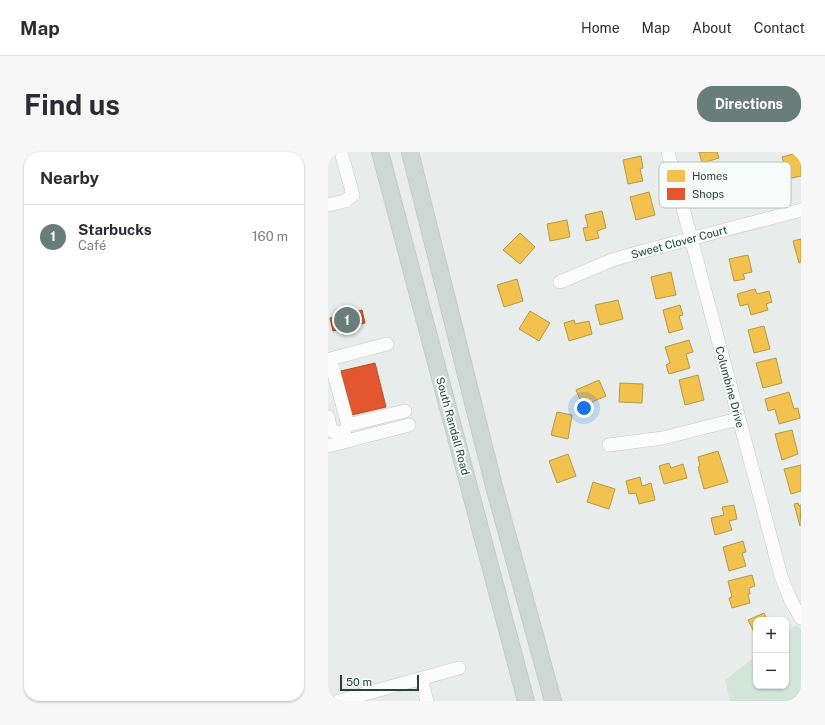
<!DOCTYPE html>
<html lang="en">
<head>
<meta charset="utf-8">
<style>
	:root { --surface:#fff; --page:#f7f7f7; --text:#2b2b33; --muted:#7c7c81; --line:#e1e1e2; --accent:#697e78 }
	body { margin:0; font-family:"Public Sans",sans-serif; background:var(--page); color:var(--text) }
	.controls { position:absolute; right:12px; bottom:12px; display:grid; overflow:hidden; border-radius:8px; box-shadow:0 1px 3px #0004 }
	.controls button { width:36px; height:36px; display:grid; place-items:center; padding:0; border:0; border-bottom:1px solid var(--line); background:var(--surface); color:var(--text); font:20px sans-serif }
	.scale { position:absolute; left:12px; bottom:10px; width:79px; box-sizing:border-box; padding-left:4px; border:2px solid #24423a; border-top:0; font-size:11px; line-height:14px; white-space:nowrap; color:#24423a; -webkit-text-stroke:3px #f7fbf9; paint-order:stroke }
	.you { position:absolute; left:256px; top:256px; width:14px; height:14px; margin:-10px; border:3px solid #fff; border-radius:50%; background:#1a73e8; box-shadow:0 0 0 6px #1a73e833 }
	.badge { display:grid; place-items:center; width:26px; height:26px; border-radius:50%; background:var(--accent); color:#fff; font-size:13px; font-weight:700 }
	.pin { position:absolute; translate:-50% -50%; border:2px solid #fff; box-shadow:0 1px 4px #0006 }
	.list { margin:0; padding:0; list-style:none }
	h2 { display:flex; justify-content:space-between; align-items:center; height:52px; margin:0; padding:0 16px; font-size:17px }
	h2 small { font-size:13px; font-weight:400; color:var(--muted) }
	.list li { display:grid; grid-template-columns:26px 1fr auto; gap:12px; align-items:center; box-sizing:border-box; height:64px; padding:0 16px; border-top:1px solid var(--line) }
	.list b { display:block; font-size:15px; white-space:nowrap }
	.list p { margin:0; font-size:13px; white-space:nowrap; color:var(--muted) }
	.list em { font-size:13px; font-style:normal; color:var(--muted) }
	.map { position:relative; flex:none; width:473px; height:549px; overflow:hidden; border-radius:16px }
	header { display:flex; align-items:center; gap:24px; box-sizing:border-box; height:56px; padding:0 20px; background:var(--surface); border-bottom:1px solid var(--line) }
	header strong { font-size:19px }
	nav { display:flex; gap:22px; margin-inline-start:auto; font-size:14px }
	.intro { display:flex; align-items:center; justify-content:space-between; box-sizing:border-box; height:96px; padding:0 24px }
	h1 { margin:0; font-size:28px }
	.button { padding:10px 18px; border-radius:16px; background:var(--accent); color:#fff; font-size:14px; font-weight:700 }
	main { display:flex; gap:24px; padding:0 24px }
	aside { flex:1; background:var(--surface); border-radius:16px; box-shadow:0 1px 3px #0004 }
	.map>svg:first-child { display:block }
</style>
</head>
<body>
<header>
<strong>Map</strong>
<nav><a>Home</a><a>Map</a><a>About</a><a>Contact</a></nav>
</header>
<div class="intro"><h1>Find us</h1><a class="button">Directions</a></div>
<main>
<aside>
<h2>Nearby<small></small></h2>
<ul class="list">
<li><span class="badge">1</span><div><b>Starbucks</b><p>Café</p></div><em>160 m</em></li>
</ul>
</aside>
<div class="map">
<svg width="473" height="549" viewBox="0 0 473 549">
	<rect width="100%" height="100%" fill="#e8edeb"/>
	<path fill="#d1e6d8" d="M469 473 473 478V549H402L397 528 428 504V534H458V481Z"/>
	<path fill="#f2c14e" stroke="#b49b48" d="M371 0H389L391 6 374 11Z
		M473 0V24L460 27 454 5Z
		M313 4 315 16 312 17 315 29 300 32 295 8Z
		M321 40 327 63 308 68 302 45Z
		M274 59 278 76 269 79 271 86 258 89 255 76 260 75 257 63Z
		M239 68 242 85 222 89 219 72Z
		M192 81 207 95 192 112 175 98Z
		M473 87V110L471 111 465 89Z
		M420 103 424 120 415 122 417 127 406 129 401 107Z
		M343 120 348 143 328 147 323 125Z
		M189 127 195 149 176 155 169 133Z
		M427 137 429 142 441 139 444 150 438 152 440 158 423 163 420 152 412 154 409 142Z
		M290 148 295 167 272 173 267 153Z
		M352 153 355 163 351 164 355 177 341 181 335 158Z
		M202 159 222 171 211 189 191 177Z
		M246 168 247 172 261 169 264 182 241 189 236 171Z
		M436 174 442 197 426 201 420 178Z
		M361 188 365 200 358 202 362 216 341 222 338 213 342 211 337 195Z
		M448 206 454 231 435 236 428 211Z
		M370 223 376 248 357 253 351 228Z
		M271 228 278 244 264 250 265 254 256 257 248 238Z
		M292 231 315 232 314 251 291 250Z
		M461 240 466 257 470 256 472 266 451 272 447 257 440 259 437 247Z
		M229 260 244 263 240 287 223 283Z
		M464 278 470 302 454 308 447 282Z
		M390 299 400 330 376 337 370 315 372 314 370 305Z
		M240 302 248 324 229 331 221 309Z
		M341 311 343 316 355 312 359 326 336 332 331 314Z
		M473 313V339L463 342 456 317Z
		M312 325 314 334 323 331 327 348 311 352 308 341 301 342 298 329Z
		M265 330 287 337 281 357 259 350Z
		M470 351 471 354 473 353 472 374 466 352Z
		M406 353 409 367 401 369 404 378 387 383 383 366 396 363 394 355Z
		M415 389 418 400 414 401 418 414 401 419 395 395Z
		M424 423 427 434 421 436 422 442H420L422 451 404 456 401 446 404 445 400 429Z
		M436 461 439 468H428V484L420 468Z"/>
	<path fill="#e4572e" stroke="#aa5132" d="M34 158 37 171 5 179 2 166Z
		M47 211 58 255 24 263 13 219Z"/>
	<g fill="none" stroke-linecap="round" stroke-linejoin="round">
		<g stroke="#c5cac8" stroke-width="14">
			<path id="minor" d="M340 0 453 424 463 449 473 466
				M0 53 17 49 25 43 13 0
				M232 130 284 108 312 100 473 58
				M2 207 59 192
				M0 208 2 207 20 273 14 283
				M0 265 3 278 14 283 15 290
				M20 273 77 259
				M281 293 335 286 410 267
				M0 294 81 273
				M93 527 99 549
				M11 549 131 516"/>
		</g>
		<g stroke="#c3ccc9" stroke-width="18">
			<path id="major" d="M52 0 198 549
				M82 0 167 338 225 549"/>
		</g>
		<use href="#minor" stroke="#fcfcfc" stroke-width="13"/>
		<use href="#major" stroke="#cfd7d5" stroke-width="16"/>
	</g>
	<g text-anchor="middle" stroke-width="4" stroke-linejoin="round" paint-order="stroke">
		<g font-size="11" fill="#24423a" stroke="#f7fbf9">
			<text transform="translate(351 90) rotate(-15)" y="4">Sweet Clover Court</text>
			<text transform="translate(402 235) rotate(75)" y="4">Columbine Drive</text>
			<text transform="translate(125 274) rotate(75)" y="4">South Randall Road</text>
		</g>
	</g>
	<rect x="331" y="10" width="132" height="46" rx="6" fill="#f7fbf9" stroke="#b8c4c0" stroke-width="1"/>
	<rect x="339" y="18" width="18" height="12" fill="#f2c14e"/>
	<rect x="339" y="36" width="18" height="12" fill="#e4572e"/>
	<g font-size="11" fill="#24423a">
		<text x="364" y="28">Homes</text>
		<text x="364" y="46">Shops</text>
	</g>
</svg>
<div class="controls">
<button>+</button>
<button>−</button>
</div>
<div class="scale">50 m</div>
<div class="you"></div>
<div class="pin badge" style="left:19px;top:168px">1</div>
</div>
</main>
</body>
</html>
